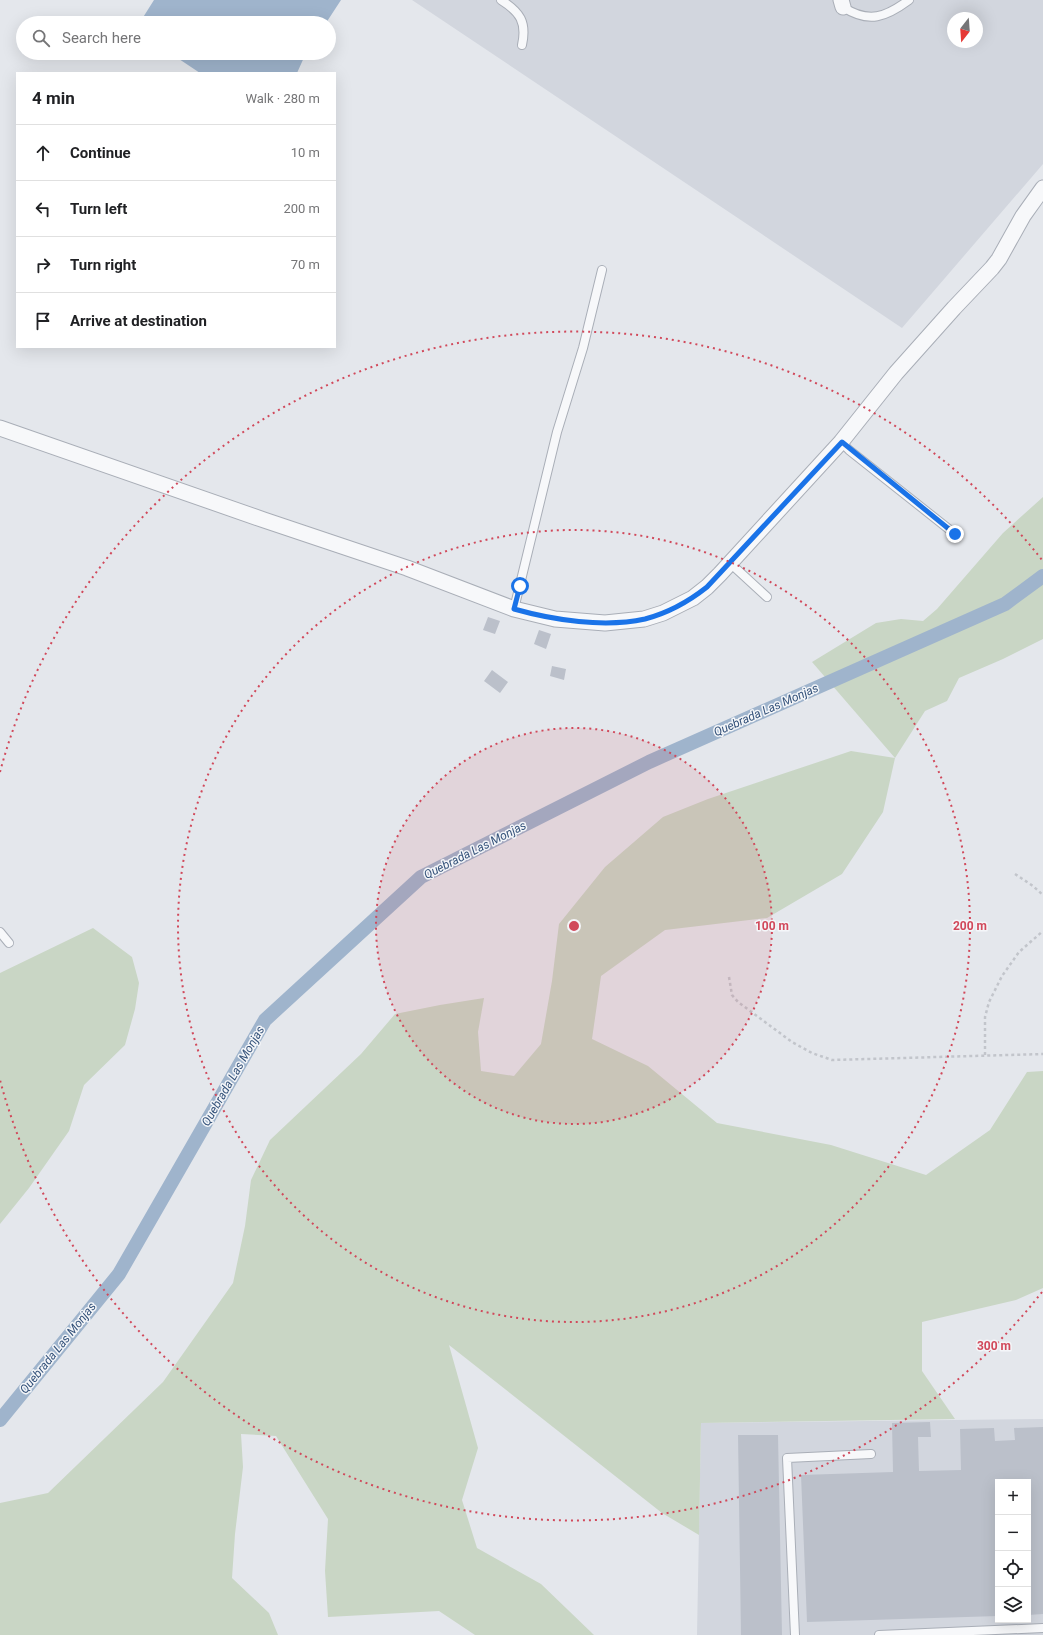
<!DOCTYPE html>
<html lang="en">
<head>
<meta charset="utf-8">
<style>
	:root { --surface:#fff; --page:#f2f2f2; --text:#202124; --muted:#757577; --line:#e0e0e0 }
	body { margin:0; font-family:Roboto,sans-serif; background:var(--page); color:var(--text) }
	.controls { position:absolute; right:12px; bottom:12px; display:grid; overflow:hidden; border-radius:0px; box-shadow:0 4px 16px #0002 }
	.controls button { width:36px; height:36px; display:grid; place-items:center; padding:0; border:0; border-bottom:1px solid var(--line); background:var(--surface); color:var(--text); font:20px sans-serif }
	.compass { position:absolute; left:947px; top:12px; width:36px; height:36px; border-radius:50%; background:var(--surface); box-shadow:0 4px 16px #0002; rotate:197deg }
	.stop { position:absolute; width:12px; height:12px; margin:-9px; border:3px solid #1a73e8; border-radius:50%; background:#fff }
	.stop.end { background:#1a73e8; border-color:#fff; box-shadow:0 1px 4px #0008 }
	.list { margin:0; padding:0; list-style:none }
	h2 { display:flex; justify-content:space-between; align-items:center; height:52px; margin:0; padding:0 16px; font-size:17px }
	h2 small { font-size:13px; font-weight:400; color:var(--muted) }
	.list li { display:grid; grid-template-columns:26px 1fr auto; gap:12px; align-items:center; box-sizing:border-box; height:56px; padding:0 16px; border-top:1px solid var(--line) }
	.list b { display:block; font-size:15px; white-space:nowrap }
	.list em { font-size:13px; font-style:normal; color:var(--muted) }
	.icon { flex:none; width:22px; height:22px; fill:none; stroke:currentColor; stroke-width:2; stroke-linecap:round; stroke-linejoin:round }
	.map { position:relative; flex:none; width:1043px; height:1635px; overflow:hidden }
	.search { position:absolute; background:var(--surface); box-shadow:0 4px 16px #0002; left:16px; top:16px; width:320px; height:44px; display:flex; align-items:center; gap:10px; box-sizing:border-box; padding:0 14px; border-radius:22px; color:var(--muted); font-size:15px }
	.panel { position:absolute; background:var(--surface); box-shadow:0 4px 16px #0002; left:16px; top:72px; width:320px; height:276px; border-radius:0px }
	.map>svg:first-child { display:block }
</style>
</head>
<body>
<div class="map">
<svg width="1043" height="1635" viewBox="0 0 1043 1635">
	<rect width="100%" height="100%" fill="#e4e7ec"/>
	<path fill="#d2d6de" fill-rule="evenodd" d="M412 0H1043V164L902 328ZM953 18H977V42H953Z
		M1043 1419V1635H697L701 1423ZM998 1482H1028V1620H998Z"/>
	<path fill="#c9d6c5" d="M1043 497V639L1003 659 959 678 947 701 925 711 895 758 883 812 842 874 767 918 665 930 601 976 592 1039 648 1066 717 1123 831 1145 926 1175 990 1130 1027 1072 1043 1071V1288L1016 1300 922 1322V1371L955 1419 701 1423 699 1535 662 1513 449 1345 478 1448 462 1500 477 1548 541 1584 594 1635H475L439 1611 328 1617 325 1571 328 1519 276 1436 241 1434 243 1467 235 1534 232 1578 269 1613 278 1635H0V1503L48 1493 163 1382 233 1283 245 1226 251 1180 270 1140 361 1054 395 1014 440 1005 484 998 478 1032 481 1071 514 1076 541 1044 552 981 559 924 605 867 663 817 708 799 851 751 895 758 812 662 876 623 901 619 923 621 937 609 1003 533Z
		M93 928 132 957 139 983 135 1009 125 1045 84 1085 69 1131 29 1188 0 1224V973Z"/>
	<path fill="#9fb4cc" d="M154 0H341L326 23H144L142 19Z
		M170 53H306L297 73H200Z"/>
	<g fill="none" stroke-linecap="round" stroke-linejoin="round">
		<path stroke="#9fb4cc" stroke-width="14" d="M0 1420 119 1274 265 1020 421 877 649 762 1005 604 1043 576"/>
	</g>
	<path fill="#bbc0ca" d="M488 617 500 621 495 634 483 630Z
		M539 630 551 634 546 649 534 644Z
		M552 666 566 669 564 680 550 676Z
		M492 670 508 682 500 693 484 681Z
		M930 1422 931 1437H918L919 1471 961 1470 960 1429 994 1428 995 1441 1015 1440 1014 1428 1043 1427V1614L1028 1615V1482H998V1616L807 1622 801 1475 893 1472 892 1423Z
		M738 1435H778L782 1635H741Z"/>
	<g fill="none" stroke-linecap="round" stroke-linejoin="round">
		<g stroke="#a9aeb7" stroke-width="10">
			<path id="service" d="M501 0C520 12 527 22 522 45
				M843 7C869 24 886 17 909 0
				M841 442 849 450 955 534
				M730 563 767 597
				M514 609 557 432 583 348 602 270
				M0 932 9 943
				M795 1635 787 1458 871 1454
				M879 1635 1043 1628"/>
		</g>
		<g stroke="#a9aeb7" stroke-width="17">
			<path id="minor" d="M841 0 843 7
				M0 428 264 520 407 568 514 609 555 619 605 623 644 619 663 613 693 598 707 587 720 574 841 442 896 373 954 308 992 268 999 259 1023 216 1043 188"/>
		</g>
		<path stroke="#c2c5cb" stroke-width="2.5" stroke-dasharray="3 3" stroke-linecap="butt" d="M1015 874 1033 886 1043 895
			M729 977 732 995 738 1002 792 1042 812 1053 832 1060 1043 1054
			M985 1055V1017L989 1002 1002 976 1019 952 1043 931"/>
		<use href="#service" stroke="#f7f8fa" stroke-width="8"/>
		<use href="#minor" stroke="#f7f8fa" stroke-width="15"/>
	</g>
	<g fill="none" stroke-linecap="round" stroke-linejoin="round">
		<path stroke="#1a73e8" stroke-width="5" d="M520 586 514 609C553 620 604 628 645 619 668 613 688 602 707 587L842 442 955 534"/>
	</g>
	<circle cx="574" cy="926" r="198" fill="#d1495b" fill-opacity=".12"/>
	<g fill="none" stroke="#d1495b" stroke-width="2" stroke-dasharray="2 4">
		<circle cx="574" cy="926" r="198"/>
		<circle cx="574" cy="926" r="396"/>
		<path d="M1042 1292A594 594 0 0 1 0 1080M0 772A594 594 0 0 1 1042 560"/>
	</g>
	<g text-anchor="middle" stroke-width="3" stroke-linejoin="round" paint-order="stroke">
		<g font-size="12" font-style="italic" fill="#34527a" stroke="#f4f6f9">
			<text transform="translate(766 710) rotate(-24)" y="4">Quebrada Las Monjas</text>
			<text transform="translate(475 850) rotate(-27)" y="4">Quebrada Las Monjas</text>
			<text transform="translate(233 1076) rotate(-60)" y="4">Quebrada Las Monjas</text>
			<text transform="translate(58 1348) rotate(-51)" y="4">Quebrada Las Monjas</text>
		</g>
	</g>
	<circle cx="574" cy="926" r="6" fill="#d1495b" stroke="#f4f6f9" stroke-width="2"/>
	<g font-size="12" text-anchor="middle" font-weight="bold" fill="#d1495b" stroke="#f4f6f9" stroke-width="3" stroke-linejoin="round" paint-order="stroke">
		<text x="772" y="930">100 m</text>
		<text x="970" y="930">200 m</text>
		<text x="994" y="1350">300 m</text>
	</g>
</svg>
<div class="controls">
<button>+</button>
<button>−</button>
<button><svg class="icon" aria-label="locate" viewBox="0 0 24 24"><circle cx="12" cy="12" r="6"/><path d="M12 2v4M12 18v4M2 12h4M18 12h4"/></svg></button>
<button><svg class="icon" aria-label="layers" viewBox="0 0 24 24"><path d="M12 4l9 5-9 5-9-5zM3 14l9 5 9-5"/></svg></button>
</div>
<svg class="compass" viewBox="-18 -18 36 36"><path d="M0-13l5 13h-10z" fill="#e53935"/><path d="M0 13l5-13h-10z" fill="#757577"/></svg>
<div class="stop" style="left:520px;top:586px"></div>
<div class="stop end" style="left:955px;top:534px"></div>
<div class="search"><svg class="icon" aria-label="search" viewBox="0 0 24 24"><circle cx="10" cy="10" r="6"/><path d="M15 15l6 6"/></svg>Search here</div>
<section class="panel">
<h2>4 min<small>Walk · 280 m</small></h2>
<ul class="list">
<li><svg class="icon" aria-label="ahead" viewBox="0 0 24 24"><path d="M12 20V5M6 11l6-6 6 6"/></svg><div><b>Continue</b></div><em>10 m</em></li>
<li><svg class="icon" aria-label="left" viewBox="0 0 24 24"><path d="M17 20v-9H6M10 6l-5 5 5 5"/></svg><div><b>Turn left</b></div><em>200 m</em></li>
<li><svg class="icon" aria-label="right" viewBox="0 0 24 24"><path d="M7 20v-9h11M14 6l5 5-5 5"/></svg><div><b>Turn right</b></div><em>70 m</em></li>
<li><svg class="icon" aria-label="arrive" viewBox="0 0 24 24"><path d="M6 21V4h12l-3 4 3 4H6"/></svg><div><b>Arrive at destination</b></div></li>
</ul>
</section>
</div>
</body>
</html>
